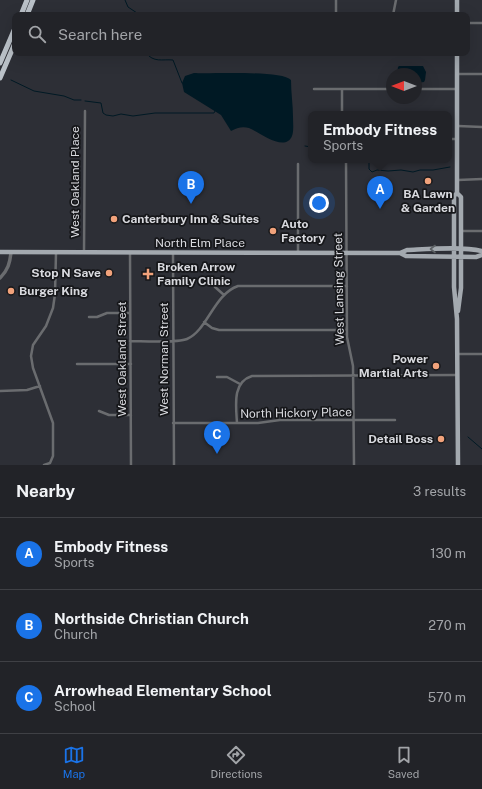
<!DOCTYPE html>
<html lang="en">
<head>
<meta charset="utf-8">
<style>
	:root { --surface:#222328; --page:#2a2b30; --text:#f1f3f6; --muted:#a2a4a8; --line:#3f4045; --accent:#1a73e8 }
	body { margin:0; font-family:"Public Sans",sans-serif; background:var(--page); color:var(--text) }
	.compass { position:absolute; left:386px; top:68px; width:36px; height:36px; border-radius:50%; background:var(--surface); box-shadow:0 4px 16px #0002; rotate:270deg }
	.you { position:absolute; left:319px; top:203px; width:14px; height:14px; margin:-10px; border:3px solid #fff; border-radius:50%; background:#1a73e8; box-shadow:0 0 0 6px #1a73e833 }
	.badge { display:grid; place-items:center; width:26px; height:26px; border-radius:50%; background:var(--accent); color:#fff; font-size:13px; font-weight:700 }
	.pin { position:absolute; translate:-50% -33px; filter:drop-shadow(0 1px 2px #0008) }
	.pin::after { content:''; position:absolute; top:21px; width:14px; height:12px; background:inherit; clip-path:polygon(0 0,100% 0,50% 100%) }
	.popup { position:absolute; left:308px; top:111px; width:144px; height:52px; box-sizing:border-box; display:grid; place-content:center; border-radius:8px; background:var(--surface); filter:drop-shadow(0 1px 3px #0005); font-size:13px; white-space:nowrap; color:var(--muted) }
	.popup b { font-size:15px; color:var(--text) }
	.popup::after { content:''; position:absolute; left:50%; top:100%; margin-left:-8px; border:8px solid transparent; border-top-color:var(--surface) }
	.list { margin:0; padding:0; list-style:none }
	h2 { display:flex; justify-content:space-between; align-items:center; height:52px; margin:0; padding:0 16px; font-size:17px }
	h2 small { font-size:13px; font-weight:400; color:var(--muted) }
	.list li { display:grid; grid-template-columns:26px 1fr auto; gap:12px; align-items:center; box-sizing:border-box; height:72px; padding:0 16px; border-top:1px solid var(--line) }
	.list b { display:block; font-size:15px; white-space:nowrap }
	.list p { margin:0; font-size:13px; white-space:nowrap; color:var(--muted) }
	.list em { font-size:13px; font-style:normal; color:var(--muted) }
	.icon { flex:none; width:22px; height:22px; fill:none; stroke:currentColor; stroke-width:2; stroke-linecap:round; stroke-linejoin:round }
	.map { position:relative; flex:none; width:482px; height:465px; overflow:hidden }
	.search { position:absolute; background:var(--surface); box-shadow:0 4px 16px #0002; left:12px; right:12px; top:12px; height:44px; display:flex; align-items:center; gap:10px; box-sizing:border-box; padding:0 14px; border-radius:8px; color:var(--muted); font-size:15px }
	.sheet { height:268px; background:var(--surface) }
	nav { display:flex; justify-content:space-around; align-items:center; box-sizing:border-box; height:56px; border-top:1px solid var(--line); background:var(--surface); font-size:11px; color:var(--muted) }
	nav a { display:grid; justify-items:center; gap:2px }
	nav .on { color:var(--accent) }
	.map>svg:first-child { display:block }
</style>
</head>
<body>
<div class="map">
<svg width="482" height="465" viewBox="0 0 482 465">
	<rect width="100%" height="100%" fill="#2d2f36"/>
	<path fill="#001924" d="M399 66H423L426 72 425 80 424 82 416 83V74H397L398 67Z
		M194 73C211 74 282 70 291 80 291 93 293 105 293 117 293 122 294 131 292 136 285 153 259 132 249 128 242 126 237 128 231 131L221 115 184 92 182 83 185 76Z"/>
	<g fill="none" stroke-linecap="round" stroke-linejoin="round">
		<path stroke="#001924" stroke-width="1" d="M125 0 128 7 140 15
			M146 53C154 63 162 59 173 60L182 83
			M11 80 34 91 64 96 74 100H81
			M85 101 101 103 103 113 106 115 113 116 121 114 133 116 155 113H214L215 111
			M305 146 311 147
			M369 160V169L372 172 377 170 388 171 401 170 413 172 420 170H433L450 167
			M468 437 482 449"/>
		<path stroke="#6a6c6f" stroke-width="2.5" d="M336 15V0
			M393 15 396 0
			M467 23H482
			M457 74H482
			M314 89H392
			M342 89V114
			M416 89H456
			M458 126 482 127
			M449 139H456
			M346 160 347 337 353 366 354 465
			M458 180 482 179
			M462 231H482
			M84 252 85 111
			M298 252V164
			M130 253 131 465
			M173 253 174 465
			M215 287 224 295
			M89 317H97L107 313H130
			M204 322 212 328 219 330H347
			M130 341C142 341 178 343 187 339 207 331 214 294 238 286H347
			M458 354H482
			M77 364H131
			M217 377H227L240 384
			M0 391 27 390 40 386
			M99 411 109 415H131
			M173 423H258L280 420H395
			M237 423C236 406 232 382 252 376L457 375
			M44 465 50 463 53 456V423L33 368 31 356 33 345 46 326 53 308 55 294 56 253"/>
		<path stroke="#6a6c6f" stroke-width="3.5" d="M0 278C8 270 10 263 11 252"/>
		<path stroke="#a3a9af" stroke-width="4.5" d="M457 15V0
			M457 53V193L461 197V288L458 311
			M457 193 454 196V287L457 319 458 465
			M0 252 400 253 407 250C428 249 463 246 482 251
			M400 253 406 256 476 257 482 255"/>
		<path stroke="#bac1c8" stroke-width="5" d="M21 15 27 0
			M27 15 33 0
			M0 63 15 28
			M0 78 15 43"/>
	</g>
	<defs><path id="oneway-chevron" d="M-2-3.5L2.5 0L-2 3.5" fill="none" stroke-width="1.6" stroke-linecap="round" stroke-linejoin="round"/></defs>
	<use stroke="#5c6064" href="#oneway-chevron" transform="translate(433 249) rotate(180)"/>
	<g fill="#f1a27b" stroke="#16171a" stroke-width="1.5">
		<circle cx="428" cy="181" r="4"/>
		<circle cx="114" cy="219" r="4"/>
		<circle cx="273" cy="231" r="4"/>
		<circle cx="109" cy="273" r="4"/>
		<path d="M146 268h4v4h4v4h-4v4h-4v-4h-4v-4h4z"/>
		<circle cx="11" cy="291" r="4"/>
		<circle cx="436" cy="366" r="4"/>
		<circle cx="441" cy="439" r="4"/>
	</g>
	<g text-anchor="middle" stroke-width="3.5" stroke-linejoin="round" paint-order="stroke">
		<g font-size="12" fill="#d8d9de" stroke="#16171a">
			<text transform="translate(75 182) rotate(-90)" y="4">West Oakland Place</text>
			<text x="200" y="247">North Elm Place</text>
			<text transform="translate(339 289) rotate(-91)" y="4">West Lansing Street</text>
			<text transform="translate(122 359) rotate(-90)" y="4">West Oakland Street</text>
			<text transform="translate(164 359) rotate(-90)" y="4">West Norman Street</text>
			<text transform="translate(296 413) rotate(-1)" y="4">North Hickory Place</text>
		</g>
		<g font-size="12" font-weight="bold" fill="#d8d9de" stroke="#16171a" text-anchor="start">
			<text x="428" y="198" text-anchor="middle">BA Lawn<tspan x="428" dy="14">&amp; Garden</tspan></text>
			<text x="122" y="223">Canterbury Inn &amp; Suites</text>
			<text x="281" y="228">Auto<tspan x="281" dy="14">Factory</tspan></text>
			<text x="157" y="271">Broken Arrow<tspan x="157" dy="14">Family Clinic</tspan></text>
			<text x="101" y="277" text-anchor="end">Stop N Save</text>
			<text x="19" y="295">Burger King</text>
			<text x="428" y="363" text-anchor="end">Power<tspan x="428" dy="14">Martial Arts</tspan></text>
			<text x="433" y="443" text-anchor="end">Detail Boss</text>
		</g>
	</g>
</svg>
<svg class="compass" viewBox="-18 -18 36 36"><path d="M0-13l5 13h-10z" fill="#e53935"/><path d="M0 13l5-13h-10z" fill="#a2a4a8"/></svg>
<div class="you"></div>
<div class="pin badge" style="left:380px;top:209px">A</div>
<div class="popup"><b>Embody Fitness</b>Sports</div>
<div class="pin badge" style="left:191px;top:204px">B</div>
<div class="pin badge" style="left:217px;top:454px">C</div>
<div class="search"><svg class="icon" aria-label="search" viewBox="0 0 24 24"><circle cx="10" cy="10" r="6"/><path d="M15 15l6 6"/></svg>Search here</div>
</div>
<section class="sheet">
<h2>Nearby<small>3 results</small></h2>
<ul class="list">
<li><span class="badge">A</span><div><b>Embody Fitness</b><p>Sports</p></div><em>130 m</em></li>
<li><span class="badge">B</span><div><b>Northside Christian Church</b><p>Church</p></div><em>270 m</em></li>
<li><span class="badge">C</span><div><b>Arrowhead Elementary School</b><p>School</p></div><em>570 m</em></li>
</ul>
</section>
<nav>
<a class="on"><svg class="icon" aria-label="map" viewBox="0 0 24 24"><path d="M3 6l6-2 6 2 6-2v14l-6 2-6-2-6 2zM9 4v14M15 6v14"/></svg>Map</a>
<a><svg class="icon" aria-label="directions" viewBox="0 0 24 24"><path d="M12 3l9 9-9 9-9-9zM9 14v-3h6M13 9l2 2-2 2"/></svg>Directions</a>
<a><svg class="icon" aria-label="saved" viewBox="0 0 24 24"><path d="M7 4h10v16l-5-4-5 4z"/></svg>Saved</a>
</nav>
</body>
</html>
